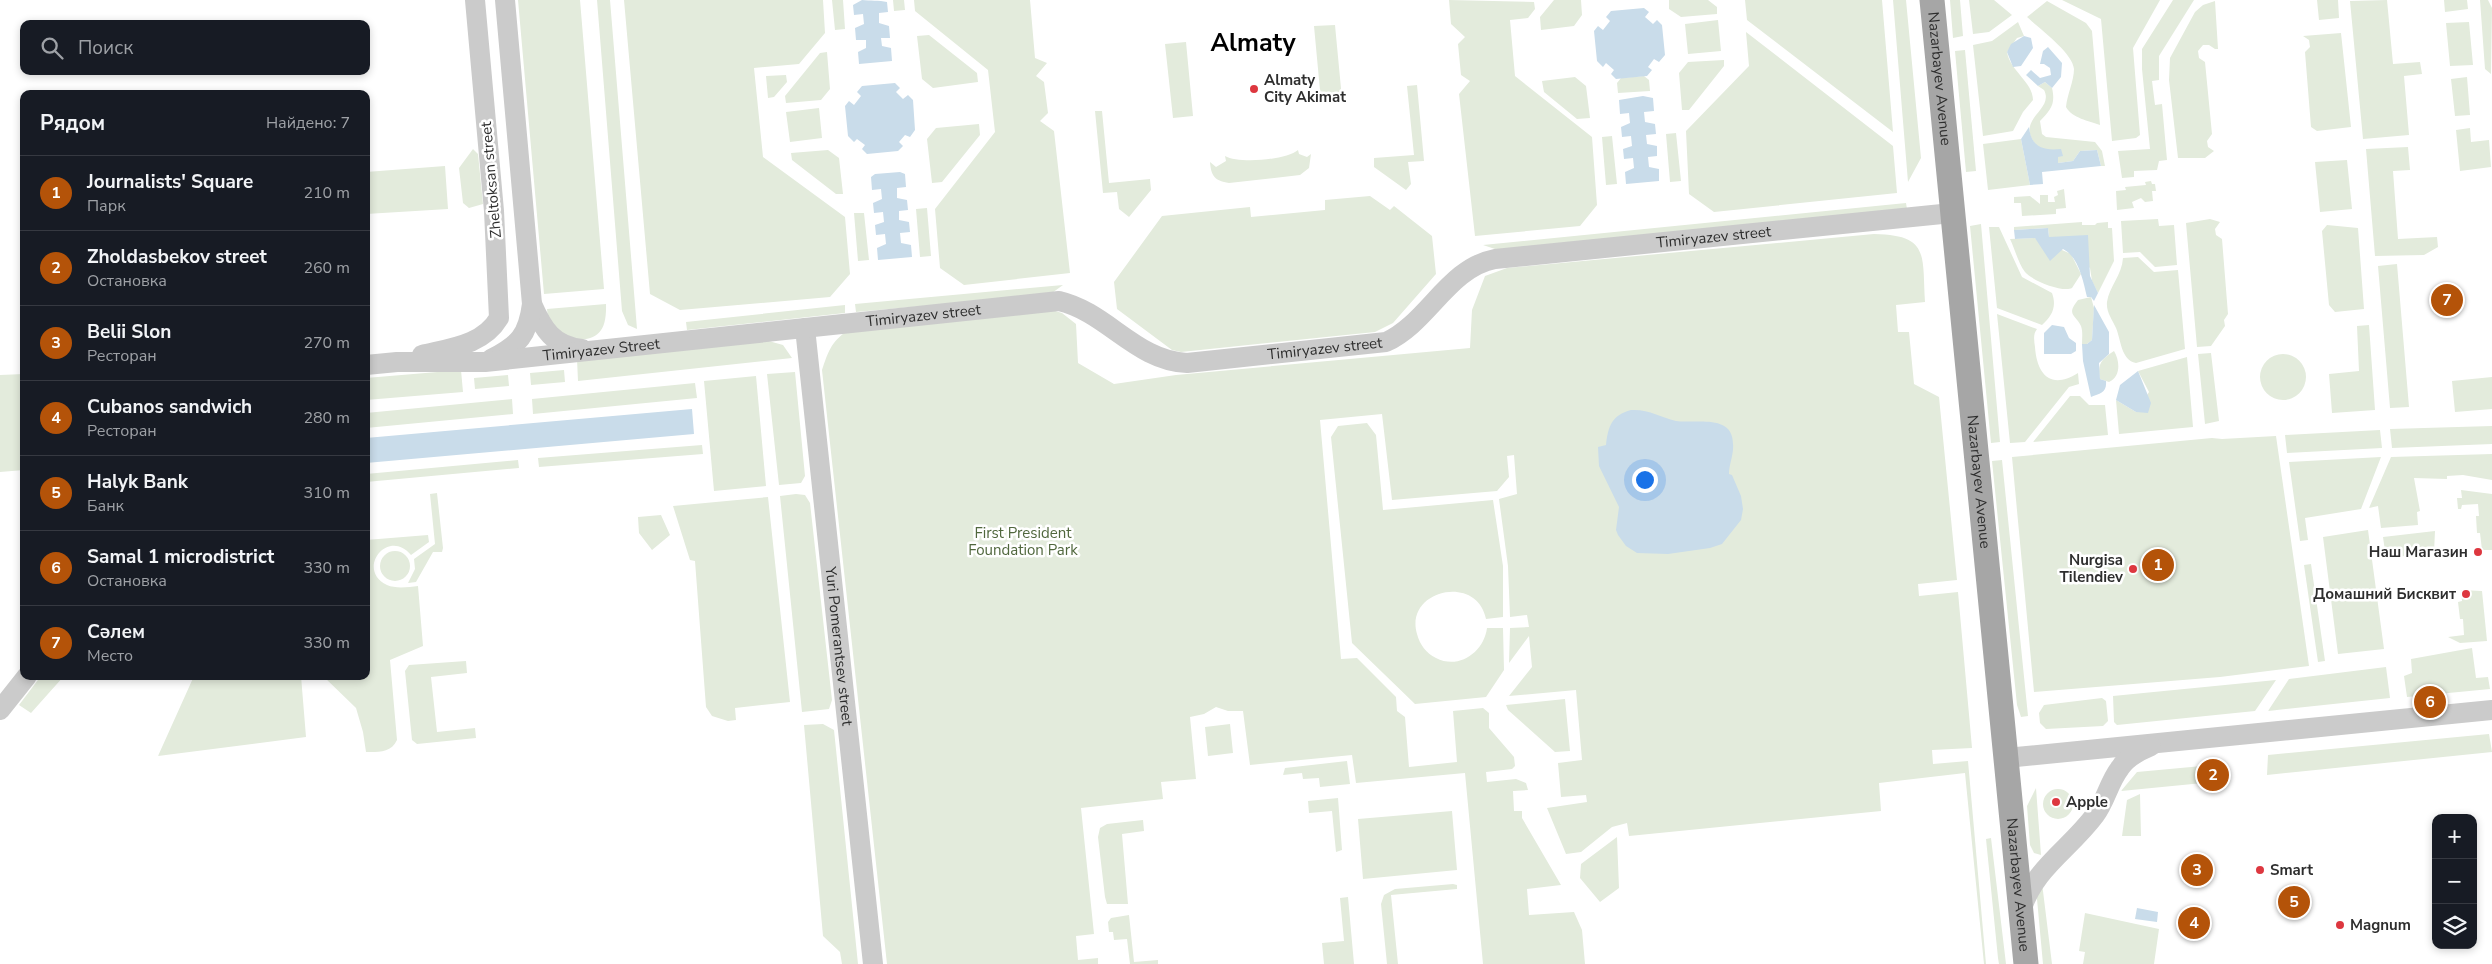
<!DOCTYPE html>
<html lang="ru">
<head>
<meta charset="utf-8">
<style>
	:root { --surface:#171b24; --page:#242831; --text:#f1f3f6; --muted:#9ea1a6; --line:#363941; --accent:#b45309 }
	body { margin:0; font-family:"Nunito Sans",sans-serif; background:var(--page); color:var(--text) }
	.controls { position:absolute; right:15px; bottom:15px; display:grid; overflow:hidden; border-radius:10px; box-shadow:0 2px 8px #0003 }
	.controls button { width:45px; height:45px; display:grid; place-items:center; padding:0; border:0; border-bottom:1px solid var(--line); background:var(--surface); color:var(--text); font:25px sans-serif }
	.you { position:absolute; left:1644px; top:479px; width:18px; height:18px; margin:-12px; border:4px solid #fff; border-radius:50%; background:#1a73e8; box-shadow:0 0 0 8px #1a73e833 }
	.badge { display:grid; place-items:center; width:32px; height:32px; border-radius:50%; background:var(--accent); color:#fff; font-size:16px; font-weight:700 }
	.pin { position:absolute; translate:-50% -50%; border:2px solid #fff; box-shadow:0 1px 5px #0006 }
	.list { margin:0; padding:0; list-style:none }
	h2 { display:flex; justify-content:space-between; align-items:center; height:65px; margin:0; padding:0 20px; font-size:21px }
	h2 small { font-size:16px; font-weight:400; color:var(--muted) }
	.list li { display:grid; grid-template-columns:32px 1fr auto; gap:15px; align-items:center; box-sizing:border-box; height:75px; padding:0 20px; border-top:1px solid var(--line) }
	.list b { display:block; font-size:19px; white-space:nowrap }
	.list p { margin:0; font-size:16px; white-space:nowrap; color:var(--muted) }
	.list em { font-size:16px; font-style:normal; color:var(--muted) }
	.icon { flex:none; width:28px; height:28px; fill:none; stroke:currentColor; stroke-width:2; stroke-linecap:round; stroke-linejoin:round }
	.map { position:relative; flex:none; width:2492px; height:964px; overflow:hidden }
	.search { position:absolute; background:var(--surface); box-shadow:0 2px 8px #0003; left:20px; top:20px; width:350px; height:55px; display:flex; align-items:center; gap:12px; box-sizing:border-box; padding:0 18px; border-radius:10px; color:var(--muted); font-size:19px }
	.panel { position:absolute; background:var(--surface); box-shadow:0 2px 8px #0003; left:20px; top:90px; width:350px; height:590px; border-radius:10px }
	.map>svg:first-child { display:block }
</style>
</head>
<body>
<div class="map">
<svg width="2492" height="964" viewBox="0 0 2492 964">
	<rect width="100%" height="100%" fill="#fff"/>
	<path fill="#e3ebdc" d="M518 0H580L604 289 544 294Z
		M597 0H610L637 329 628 325 622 311Z
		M624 0H823L825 33 799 64 754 68 763 157 845 217 850 274 830 297 680 310 650 294Z
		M832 0H843L845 29 835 30Z
		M893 0H904L905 10 894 11Z
		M914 0H1030L1035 58 1047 63 1036 76 1044 82 1048 113 1040 121 1054 131 1070 273 964 285 940 268 935 209 995 132 988 70 915 11Z
		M1449 0 1534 2 1535 9 1528 18 1510 20 1515 76 1592 137 1597 205 1580 226 1475 236 1459 94 1470 81 1461 75 1458 44 1465 37 1451 24Z
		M1554 0H1581L1582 15 1574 26 1541 30 1540 17Z
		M1669 0H1708L1717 7V14L1681 17 1669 9Z
		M1745 0H1882L1893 132 1747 20Z
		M1893 0H1906L1921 158 1908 182Z
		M1950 0H1960L1963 36 1953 38Z
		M1969 0H1994L2012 15 1989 32 1973 34Z
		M2062 0H2160L2133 48 2140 135 2136 138 2112 141 2101 19Z
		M2173 0H2194L2159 56V80L2152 81 2155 105 2162 104 2167 160 2159 161 2157 170 2134 171V177L2122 178 2118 151 2150 149 2142 69V49Z
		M2317 0H2338L2339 18 2319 20Z
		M2387 0 2393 64 2420 62 2422 74 2404 76 2409 135 2363 139 2350 1Z
		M2444 0H2467L2468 9 2445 12Z
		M2480 0H2488L2492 8 2491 74 2485 69Z
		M2047 1 2086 23 2092 31 2100 125C2089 121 2072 118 2066 107 2067 95 2074 81 2074 69 2073 53 2039 28 2027 17Z
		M2215 1 2218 49H2215L2209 45H2203L2198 51 2199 58 2205 62 2212 134 2207 141 2208 147 2214 151 2205 158H2178L2169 80 2170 58 2195 12 2203 5Z
		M1718 20 1721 51 1688 54 1685 24Z
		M2018 22 2024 36 2017 38 2007 52C2010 71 2033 82 2033 100L2023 112 2013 131 1983 136 1973 45 1992 41Z
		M2469 22 2473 65 2450 66 2446 23Z
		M1335 25 1342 99 1321 101 1314 26Z
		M1746 32 1893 146 1897 193 1714 212 1689 194 1686 131 1749 66Z
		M2341 33 2351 127 2317 131 2311 127 2305 52 2310 47 2309 40 2303 36Z
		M929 35 977 73 978 82 933 88 922 79 917 36Z
		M1186 42 1193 116 1173 118 1165 44Z
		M1965 50 1976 171 1966 172 1955 51Z
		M827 52 830 89 821 100 786 103 785 96 820 53Z
		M1724 60V66L1689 110H1682L1679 73 1688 62Z
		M786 75 787 82 774 97 768 98 766 76Z
		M1644 76 1649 80 1650 91 1618 93 1617 83 1621 78Z
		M1575 77 1586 86 1590 118 1577 119 1544 92 1542 81Z
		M2467 77 2470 115 2455 116 2451 79Z
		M2045 82 2052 88C2056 105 2050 110 2040 121L2042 134 2046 137 2095 142 2102 151 2105 166H2101L2097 150 2080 151 2073 161 2058 163V157C2052 154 2041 151 2037 146 2013 119 2055 111 2044 90L2038 86Z
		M1417 85 1424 161 1408 162 1411 184 1406 190 1374 167V158L1414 155 1407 86Z
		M819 108 822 138 790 142 786 112Z
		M1095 111H1102L1109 183 1150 179 1151 190 1129 217 1119 209 1117 192 1103 193Z
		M979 124 980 135 942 182 932 183 927 139 936 128Z
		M2470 128 2471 142 2489 140 2491 167 2460 171 2456 130Z
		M1676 133 1681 181 1670 182 1666 134Z
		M1612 136 1617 184 1606 185 1602 137Z
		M2021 139 2030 185 1988 190 1983 144Z
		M2408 147 2410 170 2393 171 2398 239 2437 237 2438 247 2424 255 2375 256 2366 149Z
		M473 149 478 154 483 204 469 208 463 203 459 168Z
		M828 150 839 158 843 194H836L792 160 791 153Z
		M1298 150 1299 154 1307 157 1311 154 1309 168 1300 175 1229 183C1215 181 1211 176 1210 162L1216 167 1226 161 1225 156C1239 164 1286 160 1298 150Z
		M2347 160 2352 209 2320 212 2315 162Z
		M445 166 448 209 366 214V172Z
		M2151 181 2152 184H2155L2156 191H2152L2153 201 2145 202 2141 198 2132 202 2134 208 2117 210 2116 191 2126 190 2125 187 2146 185 2145 182Z
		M2064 189 2066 208 2056 209V214L2022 216 2021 203H2014V197L2030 196 2040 204V195H2048V202H2055L2054 197 2058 195 2057 191Z
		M1370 196 1390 210 1394 206 1432 236 1436 274 1393 323 1375 332 1181 352 1172 350 1117 309 1114 282 1162 216 1250 207 1251 217 1325 210V200Z
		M1906 203 1907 209 1498 250 1483 245Z
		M927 208 931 256 920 257 916 209Z
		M854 213H864L869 260 858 261Z
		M2158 219 2159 226 2174 225 2177 265 2155 267 2140 252 2123 253 2121 221Z
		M2210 219 2220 222 2215 229 2216 235 2222 239 2228 314 2224 320 2225 326 2211 346 2197 347 2186 223Z
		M2082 222V225H2095L2097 223 2108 222V228H2112L2114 261 2098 293 2092 281 2090 268 2049 237 2048 228 2014 230V227Z
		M1981 224 2000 442 1991 443 1970 226Z
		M2327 225 2358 228 2364 309 2335 312 2329 305 2322 231Z
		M1989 227H1999L2022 277 2052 293C2057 307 2052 316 2042 325L1997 308Z
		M1874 234C1930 235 1922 255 1925 302L1896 305 1898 332H1909L1914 384 1939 397 1957 580 1918 584 1919 596 1958 592 1972 748 1932 750 1933 764 1968 761 1986 964H1984L1965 773 1879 783 1881 811 1629 836 1627 823 1612 827 1581 852 1566 854 1547 808 1587 802 1586 795 1561 797 1558 763 1582 760 1576 690 1509 696 1532 667 1529 636 1509 663 1510 628 1529 627 1527 615 1510 617 1508 566 1499 499 1517 494 1514 455 1507 456 1509 477 1497 491 1392 500 1382 414 1320 420 1341 659 1357 658 1396 697 1397 711 1405 717 1409 767 1457 762 1453 711 1483 708 1489 713V728L1514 757 1515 766 1512 769 1486 772 1487 782 1516 779 1526 783 1528 790 1513 791 1514 811H1522V818L1561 885 1527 889 1529 915 1574 912 1582 930 1585 964H1483L1465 773 1356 783 1352 755 1250 765 1243 711H1228L1216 707 1204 714 1190 717 1196 779 1161 782 1163 799 1081 808 1094 934 1076 936 1078 960 1098 958V964H887L822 370C828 352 831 342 847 331L1052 310 1062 313 1076 324 1078 363 1114 384 1176 375 1470 348 1472 310 1485 276 1507 268Z
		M2035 238 2071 254 2081 274 2072 288C2063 293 2031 280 2025 272 2018 263 2015 249 2010 239Z
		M2138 257 2154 272 2178 270 2185 349 2136 363C2121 360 2121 340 2116 328 2112 319 2106 312 2107 302 2109 287 2122 275 2123 258Z
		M2397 264 2409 407 2390 408 2378 266Z
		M1063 285 1052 293 1045 295 856 312 855 304Z
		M2091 297 2094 308 2092 340 2087 344H2082C2082 338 2083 332 2081 326 2075 314 2066 315 2078 300Z
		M606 304C607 335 595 342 567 339L548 318 547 309Z
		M845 305V313L687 330 686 322Z
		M1997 314 2037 329C2033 334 2034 340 2035 347 2037 375 2051 390 2078 373L2079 384 2069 387 2025 442 2010 443Z
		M2369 325 2375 410 2332 413 2329 374 2359 371 2357 326Z
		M765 340 783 345 792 358 578 381 577 359Z
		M2114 351C2120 361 2121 377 2109 382L2100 379C2097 363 2102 359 2114 351Z
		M2211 353 2219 421 2205 424 2198 354Z
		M2260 377a23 23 0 1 1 46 0a23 23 0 1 1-46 0Z
		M2187 357 2193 427 2119 434 2116 400 2136 412 2149 392 2138 371Z
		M461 370 463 392 366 400V378Z
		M564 370 565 382 531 385 530 373Z
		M795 372 805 476 801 483 779 485 767 374Z
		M24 374V470L0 472V375Z
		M508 375 509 386 475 389 474 378Z
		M756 376 766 486 714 491 704 381Z
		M2492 377V409L2455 412 2452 381Z
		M695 383 697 398 533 414 532 399Z
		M2070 396H2080L2089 405H2105L2108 435 2033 442Z
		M512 399 513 414 366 428V413Z
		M1367 423 1376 435 1383 510 1493 500 1503 566V617L1486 619C1477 573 1404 590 1417 634 1420 645 1426 653 1436 658 1459 670 1484 652 1487 628H1503L1504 670 1486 697 1415 704 1352 643 1331 437 1338 426Z
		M2492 426V444L2392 448 2390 429Z
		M2380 430 2382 448 2287 453 2285 435Z
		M2276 436 2309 666 2220 677 2034 692 2012 457 2212 438 2222 439Z
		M702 445 703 454 539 467 538 458Z
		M2492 454V480L2463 475 2447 476V479L2414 478 2420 511 2417 512 2418 525 2381 528 2378 506 2369 508 2391 457Z
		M2381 457 2361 509 2305 518 2308 540 2300 541 2289 462Z
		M518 460 519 468 366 482V474Z
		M2002 460 2028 716 2021 717 2017 705 1992 461Z
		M2461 490 2492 494V550H2482L2480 533H2477L2476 516H2479L2478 504 2462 505 2461 509H2458L2457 498H2462Z
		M437 493 443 548 442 552H433L416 582 408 583 415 569 414 559 435 544 430 494Z
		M796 494 805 495 810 503 832 700 829 709 802 712 780 496Z
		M768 497 790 702 735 708 736 720 728 721 712 716 706 707 695 561 690 560 673 506Z
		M661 515 670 535 652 550 639 533 638 517Z
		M2368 530 2384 649 2338 654 2323 537Z
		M2435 531 2434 553 2386 558 2383 537Z
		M428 535 429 542 411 555C388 527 355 570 387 585 396 589 409 587 418 586L423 646 390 660 397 740C391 753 378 752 366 752L363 732 356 708 323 676H366V540Z
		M380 566a15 15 0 1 1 30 0a15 15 0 1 1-30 0Z
		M2311 564 2325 661 2318 662 2304 565Z
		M2461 590 2482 591 2487 641 2460 643 2448 637 2464 635 2463 619H2460L2458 602 2462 601Z
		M2472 648 2476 678 2488 677 2490 689 2407 697 2404 676 2412 673 2411 659Z
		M466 661 467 673 431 677 437 732 475 728 476 738 417 744 412 740 405 671 409 665Z
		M2386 667 2390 698 2268 711 2289 679Z
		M41 676H64L31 713 19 705Z
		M194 676H301L306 737 158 756Z
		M2276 680 2255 711 2117 725 2114 722 2113 696Z
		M2102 698 2106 701 2108 721 2103 726 2046 729 2040 723 2039 713 2044 705Z
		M1565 699 1570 751 1555 752 1508 710 1506 705Z
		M823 724 834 730 858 964H842L840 952 823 936 804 725Z
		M1230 724 1233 753 1208 756 1205 727Z
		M2489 734 2492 752 2267 775 2268 755Z
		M1347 761 1350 784 1320 787 1319 778 1303 779 1302 773 1283 775 1285 768Z
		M2202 766 2203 783 2121 791 2137 772Z
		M2036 788 2041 855 2034 853 2030 845 2027 806Z
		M2043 804a15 15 0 1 1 30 0a15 15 0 1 1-30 0Z
		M2140 794 2141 836H2122L2127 800Z
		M1338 798 1342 850 1336 852 1332 811 1309 813 1308 801Z
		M1452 811 1457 870 1363 879 1358 819Z
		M1143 820 1144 831 1122 834 1128 904H1107L1105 897 1098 837 1100 828 1107 824Z
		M1617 837 1619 888 1600 902 1580 878 1581 864Z
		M1991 838 2006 964H1999L1998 958 1986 839Z
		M2042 883 2052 964H2043L2037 899V892Z
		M1453 884 1457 885V889L1391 895 1398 964H1387L1381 904 1384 895 1395 889Z
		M1348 897 1354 964H1324L1322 943 1344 941 1340 898Z
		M2085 913 2159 929 2154 964H2083L2085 952 2079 951Z
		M1129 915 1134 962 1158 960V964H1130L1127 939 1114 940 1113 932H1109L1108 922 1111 918Z"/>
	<path fill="#c9dcea" d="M862 0C870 1 879 0 887 2L888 12 879 13V23L889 26 890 38H881L882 46 891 48 892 61 859 64 858 52 866 48V40H856L855 28 864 24 863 14 854 15 853 5Z
		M1644 8 1649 12 1645 17 1653 24 1657 20 1662 25 1665 55 1659 62 1654 59 1648 67 1652 70 1647 76 1616 79 1611 74 1614 70 1606 63 1603 67 1597 61 1594 31 1598 26 1603 30 1610 21 1606 17 1611 11Z
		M2024 36 2031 38 2033 48 2021 66 2013 67 2007 52 2011 44Z
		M2048 47 2062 63 2061 77 2052 88 2045 82 2038 86 2026 75 2031 70 2040 78 2051 75 2050 68 2044 64H2040L2043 51Z
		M895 83 900 88 896 92 903 99 908 95 913 100 915 130 910 137 905 135 899 142 903 146 898 151 867 154 862 149 865 145 857 139 854 142 848 136 845 106 849 101 854 105 861 96 857 92 862 86Z
		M1643 96 1653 98 1654 111 1644 112 1645 122 1655 124 1656 134 1646 135 1647 144 1657 146V156L1648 157 1649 167 1659 169V181L1626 184 1625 172 1634 168 1633 158 1624 159 1623 149 1632 146 1631 136 1622 137 1621 127 1630 123 1629 113 1620 114 1619 100Z
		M2029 127C2031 147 2043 151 2061 149L2063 156 2058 157V163L2073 161 2080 151 2097 150 2101 166 2042 172 2043 184 2030 185 2021 139Z
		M900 172 905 174 906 187 897 188V198L907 200 908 210 899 211V220L909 222 910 232 900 233 901 243 911 245 912 257 878 260 877 248 886 244 885 234 876 235 875 225 884 222 883 212 874 213 873 203 882 199 881 189 872 190 871 177 875 174Z
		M2048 228 2049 237 2088 235 2090 276 2098 293 2094 301 2091 297H2087C2083 281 2079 257 2063 249L2050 261 2035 238 2015 239 2014 230Z
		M2094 305 2109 332V354L2099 363 2100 379 2106 381C2107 393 2100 393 2091 397L2083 361 2082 344H2087L2092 340Z
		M2052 325 2064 327 2069 338 2076 343V351L2071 354H2044V333Z
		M2138 371 2151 403 2148 413 2136 412 2116 400 2120 385Z
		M692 409 694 434 366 463V438Z
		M1631 410C1649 409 1660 417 1676 421 1695 424 1733 413 1733 444 1734 454 1729 464 1729 474L1732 475 1741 496 1743 509 1741 520 1722 544 1710 548 1668 554 1637 553 1626 546 1618 535 1616 530 1619 507 1599 466 1598 447 1606 445C1608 426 1612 415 1631 410Z
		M2137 908 2158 912 2157 922 2135 919Z"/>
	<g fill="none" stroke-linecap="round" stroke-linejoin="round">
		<g stroke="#cbcbcb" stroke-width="20">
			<path d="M532 304C543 329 553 346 582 349"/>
			<path id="s1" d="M805 328 873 964"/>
			<path d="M422 355C451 348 483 345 499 318L494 211 475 0"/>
			<path d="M491 359C519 345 528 335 532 304L505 0"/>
			<path id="s2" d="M366 365 397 362H485L1059 301C1107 312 1136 361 1187 363L1386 342C1428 323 1448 268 1495 259L1952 213"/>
			<path d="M0 710 27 676"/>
			<path d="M2006 758 2492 710"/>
			<path d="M2021 911C2034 868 2069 850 2095 815 2106 800 2109 782 2120 768 2127 757 2139 751 2151 746"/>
		</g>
		<path stroke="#a6a6a6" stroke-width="25" id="s3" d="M1932 0 2026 964"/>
	</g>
	<g fill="#dd373f" stroke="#fff" stroke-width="2">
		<circle cx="1254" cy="89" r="5"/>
		<circle cx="2478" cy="552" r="5"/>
		<circle cx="2133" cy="569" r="5"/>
		<circle cx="2466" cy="594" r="5"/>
		<circle cx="2056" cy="802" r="5"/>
		<circle cx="2260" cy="870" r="5"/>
		<circle cx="2340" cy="925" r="5"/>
	</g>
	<g text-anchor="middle" stroke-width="5" stroke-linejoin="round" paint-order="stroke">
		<g font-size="15" fill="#2e2e2e" stroke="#fff">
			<text dy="5" stroke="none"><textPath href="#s3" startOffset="79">Nazarbayev Avenue</textPath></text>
			<text transform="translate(491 180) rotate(-95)" y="5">Zheltoksan street</text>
			<text dy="5" stroke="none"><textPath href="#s2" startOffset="1399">Timiryazev street</textPath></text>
			<text dy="5" stroke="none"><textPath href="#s2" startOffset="560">Timiryazev street</textPath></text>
			<text dy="5" stroke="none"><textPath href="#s2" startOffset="979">Timiryazev street</textPath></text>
			<text dy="5" stroke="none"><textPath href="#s2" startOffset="236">Timiryazev Street</textPath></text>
			<text dy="5" stroke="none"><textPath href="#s3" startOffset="484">Nazarbayev Avenue</textPath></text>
			<text dy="5" stroke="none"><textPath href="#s1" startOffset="320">Yuri Pomerantsev street</textPath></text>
			<text dy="5" stroke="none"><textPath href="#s3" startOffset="889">Nazarbayev Avenue</textPath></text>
		</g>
		<g font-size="15" font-weight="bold" fill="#2e2e2e" stroke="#fff" text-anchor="start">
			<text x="1264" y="85">Almaty<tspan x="1264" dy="17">City Akimat</tspan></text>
			<text x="2468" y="557" text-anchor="end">Наш Магазин</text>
			<text x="2123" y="565" text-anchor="end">Nurgisa<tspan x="2123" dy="17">Tilendiev</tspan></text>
			<text x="2456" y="599" text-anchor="end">Домашний Бисквит</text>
			<text x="2066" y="807">Apple</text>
			<text x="2270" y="875">Smart</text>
			<text x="2350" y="930">Magnum</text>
		</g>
		<g font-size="15" fill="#50673d" stroke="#fff">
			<text x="1023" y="538">First President<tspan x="1023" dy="17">Foundation Park</tspan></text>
		</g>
		<g font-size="25" font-weight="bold" fill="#000" stroke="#fff">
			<text x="1253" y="51">Almaty</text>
		</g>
	</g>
</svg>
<div class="controls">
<button>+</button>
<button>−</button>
<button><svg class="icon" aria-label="layers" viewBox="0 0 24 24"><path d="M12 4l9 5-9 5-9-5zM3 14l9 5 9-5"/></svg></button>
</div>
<div class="you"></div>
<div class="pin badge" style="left:2158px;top:565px">1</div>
<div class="pin badge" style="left:2213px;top:775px">2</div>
<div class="pin badge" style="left:2197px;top:870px">3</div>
<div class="pin badge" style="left:2194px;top:923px">4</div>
<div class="pin badge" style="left:2294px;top:902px">5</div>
<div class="pin badge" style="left:2430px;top:702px">6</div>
<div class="pin badge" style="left:2447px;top:300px">7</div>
<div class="search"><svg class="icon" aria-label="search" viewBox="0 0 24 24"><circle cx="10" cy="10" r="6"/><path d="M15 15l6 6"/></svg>Поиск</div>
<section class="panel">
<h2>Рядом<small>Найдено: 7</small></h2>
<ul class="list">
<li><span class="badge">1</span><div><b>Journalists' Square</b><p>Парк</p></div><em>210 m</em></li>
<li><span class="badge">2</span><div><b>Zholdasbekov street</b><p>Остановка</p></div><em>260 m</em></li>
<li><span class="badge">3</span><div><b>Belii Slon</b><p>Ресторан</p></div><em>270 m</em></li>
<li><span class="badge">4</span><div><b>Cubanos sandwich</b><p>Ресторан</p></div><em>280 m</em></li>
<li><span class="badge">5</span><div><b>Halyk Bank</b><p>Банк</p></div><em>310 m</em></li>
<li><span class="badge">6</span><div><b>Samal 1 microdistrict</b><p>Остановка</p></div><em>330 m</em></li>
<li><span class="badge">7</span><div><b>Сәлем</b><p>Место</p></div><em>330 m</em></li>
</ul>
</section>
</div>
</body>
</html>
